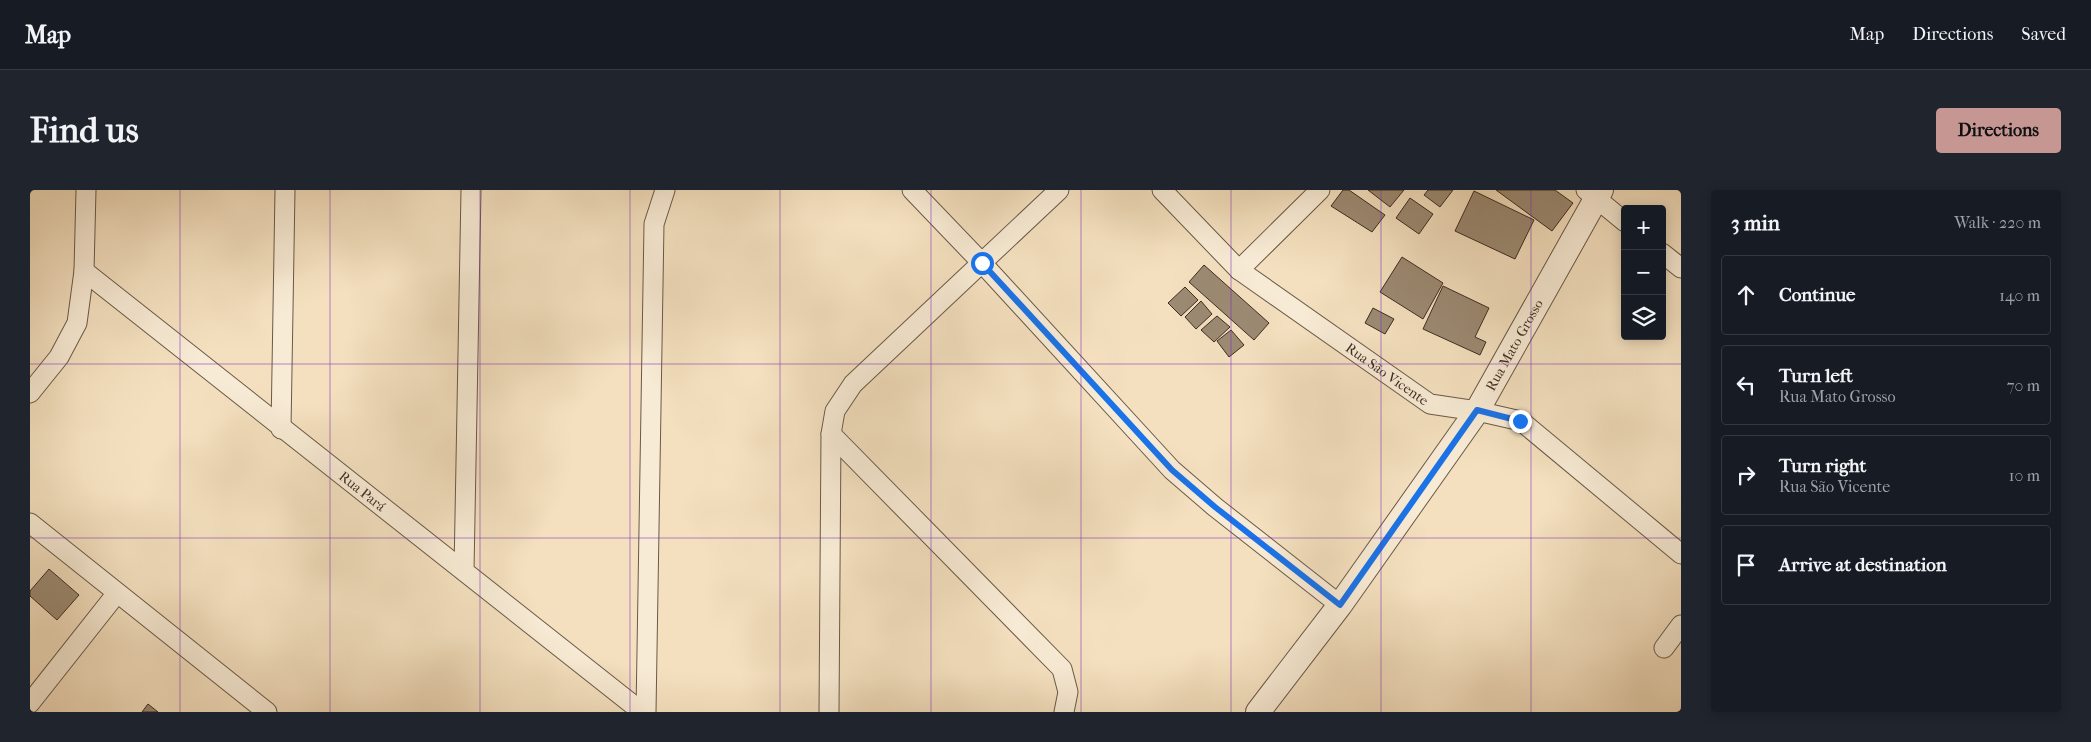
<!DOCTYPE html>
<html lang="en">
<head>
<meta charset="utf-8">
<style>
	:root { --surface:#171b24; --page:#20242c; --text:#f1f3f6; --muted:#9ea1a6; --line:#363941; --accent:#c59692 }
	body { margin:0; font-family:"IM FELL French Canon",serif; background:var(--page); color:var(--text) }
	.controls { position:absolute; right:15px; top:15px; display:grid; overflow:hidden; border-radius:5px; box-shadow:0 2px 12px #0003 }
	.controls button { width:45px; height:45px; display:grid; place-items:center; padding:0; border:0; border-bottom:1px solid var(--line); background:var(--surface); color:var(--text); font:25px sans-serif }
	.stop { position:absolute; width:15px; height:15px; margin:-11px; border:4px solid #1a73e8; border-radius:50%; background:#fff }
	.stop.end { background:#1a73e8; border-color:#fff; box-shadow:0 1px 5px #0008 }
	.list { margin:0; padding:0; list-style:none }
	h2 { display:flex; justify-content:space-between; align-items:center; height:65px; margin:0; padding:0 20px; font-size:21px }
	h2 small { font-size:16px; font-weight:400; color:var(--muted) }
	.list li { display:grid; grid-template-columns:32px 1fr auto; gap:15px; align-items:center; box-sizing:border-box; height:80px; margin:0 10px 10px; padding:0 10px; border:1px solid var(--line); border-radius:5px }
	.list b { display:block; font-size:19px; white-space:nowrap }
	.list p { margin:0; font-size:16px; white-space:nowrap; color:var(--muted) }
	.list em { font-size:16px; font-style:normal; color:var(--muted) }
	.icon { flex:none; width:28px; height:28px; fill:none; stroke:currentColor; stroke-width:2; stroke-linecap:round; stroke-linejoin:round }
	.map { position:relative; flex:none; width:1651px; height:522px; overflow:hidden; border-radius:5px }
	header { display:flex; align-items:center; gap:30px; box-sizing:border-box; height:70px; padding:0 25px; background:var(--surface); border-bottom:1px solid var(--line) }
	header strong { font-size:24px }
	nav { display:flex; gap:28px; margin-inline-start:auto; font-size:18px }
	.intro { display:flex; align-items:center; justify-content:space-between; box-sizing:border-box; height:120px; padding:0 30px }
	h1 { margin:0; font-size:35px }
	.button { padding:12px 22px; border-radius:5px; background:var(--accent); color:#111; font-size:18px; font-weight:700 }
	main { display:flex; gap:30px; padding:0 30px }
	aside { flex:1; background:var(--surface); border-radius:5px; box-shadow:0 2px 12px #0003 }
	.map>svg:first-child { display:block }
</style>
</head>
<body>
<header>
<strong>Map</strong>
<nav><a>Map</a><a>Directions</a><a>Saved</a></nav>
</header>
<div class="intro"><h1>Find us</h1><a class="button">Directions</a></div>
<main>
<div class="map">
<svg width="1651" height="522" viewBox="0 0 1651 522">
	<rect width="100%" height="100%" fill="#f4e0bf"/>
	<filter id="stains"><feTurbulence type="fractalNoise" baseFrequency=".004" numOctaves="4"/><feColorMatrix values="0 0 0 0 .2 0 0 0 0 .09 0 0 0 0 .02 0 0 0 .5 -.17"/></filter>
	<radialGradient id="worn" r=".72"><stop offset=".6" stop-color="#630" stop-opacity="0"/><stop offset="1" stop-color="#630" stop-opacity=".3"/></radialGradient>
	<path fill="#9c8a73" stroke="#3c2c20" d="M1313 0H1319L1355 25 1342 42 1301 16Z
		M1338 0H1374L1360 17Z
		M1398 0H1423L1410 17 1394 5Z
		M1466 0H1525L1543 13 1522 41Z
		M1444 1 1504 30 1485 69 1425 41Z
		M1380 8 1403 24 1389 44 1366 28Z
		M1372 67 1413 93 1393 129 1350 102Z
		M1174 75 1239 133 1224 150 1159 92Z
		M1413 96 1459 118 1445 147 1456 152 1450 165 1393 139Z
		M1155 97 1168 110 1151 126 1138 113Z
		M1171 111 1182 124 1166 139 1155 127Z
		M1343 118 1364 129 1355 144 1335 133Z
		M1187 126 1200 137 1184 152 1171 140Z
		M1201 140 1214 155 1199 167 1187 151Z
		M19 379 49 405 27 430 0 406V401Z
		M118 514 128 522H112Z"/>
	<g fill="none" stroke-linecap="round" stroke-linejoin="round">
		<g stroke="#6a5948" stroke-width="21">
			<g id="minor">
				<path d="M882 0 952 73 1142 280 1185 317 1310 415"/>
				<path id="s1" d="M1132 0 1209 80 1400 214 1447 221 1491 231 1651 364"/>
				<path d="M1556 0 1595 32"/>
				<path d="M1632 63 1651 78"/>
				<path d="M1209 80 1290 0"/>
				<path id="s2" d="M54 81 612 522"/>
				<path d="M0 203 29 167 47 133 54 81 56 0"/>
				<path d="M251 239 255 0"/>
				<path d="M801 244 1032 479 1038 502 1034 522"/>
				<path d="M0 333 237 522"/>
				<path d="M434 381 441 0"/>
				<path d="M1634 458 1651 435"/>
				<path d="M0 513 87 403"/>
				<path d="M616 522 624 34 635 0"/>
				<path d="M799 522 801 244 805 221 823 194 1029 0"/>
			</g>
		</g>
		<g stroke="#6a5948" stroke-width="26">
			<g id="tertiary">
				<path id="s3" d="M1228 522 1310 415 1447 221 1571 0"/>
			</g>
		</g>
		<use href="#minor" stroke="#f8ebd5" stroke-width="19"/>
		<use href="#tertiary" stroke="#f8ebd5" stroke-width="24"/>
	</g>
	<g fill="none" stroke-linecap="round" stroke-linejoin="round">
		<path stroke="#1a73e8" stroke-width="6" d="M952 73 1142 280 1185 317 1310 415 1447 220 1490 231"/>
	</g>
	<path fill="none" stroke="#7b2cbf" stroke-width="1" stroke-opacity="0.55" d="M150 0V522M300 0V522M450 0V522M600 0V522M750 0V522M901 0V522M1051 0V522M1201 0V522M1351 0V522M1501 0V522M0 174H1651M0 348H1651"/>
	<g text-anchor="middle" stroke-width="4.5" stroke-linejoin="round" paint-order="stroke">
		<g font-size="14" fill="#3c2c20" stroke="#f8ebd5">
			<text dy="5" stroke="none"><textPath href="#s3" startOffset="448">Rua Mato Grosso</textPath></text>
			<text dy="5" stroke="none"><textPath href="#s1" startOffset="292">Rua São Vicente</textPath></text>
			<text dy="5" stroke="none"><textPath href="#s2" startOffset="355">Rua Pará</textPath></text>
		</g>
	</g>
	<rect width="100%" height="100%" filter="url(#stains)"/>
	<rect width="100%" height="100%" fill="url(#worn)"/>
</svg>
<div class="controls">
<button>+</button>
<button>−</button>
<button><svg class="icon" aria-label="layers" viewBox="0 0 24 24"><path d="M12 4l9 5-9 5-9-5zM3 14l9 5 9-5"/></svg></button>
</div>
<div class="stop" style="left:952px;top:73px"></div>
<div class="stop end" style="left:1490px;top:231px"></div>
</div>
<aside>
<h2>3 min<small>Walk · 220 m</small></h2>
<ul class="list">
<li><svg class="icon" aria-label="ahead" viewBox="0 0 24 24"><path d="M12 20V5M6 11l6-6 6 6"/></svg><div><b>Continue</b></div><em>140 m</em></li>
<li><svg class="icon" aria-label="left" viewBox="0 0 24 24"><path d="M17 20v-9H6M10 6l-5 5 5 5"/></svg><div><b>Turn left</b><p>Rua Mato Grosso</p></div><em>70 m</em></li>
<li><svg class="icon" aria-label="right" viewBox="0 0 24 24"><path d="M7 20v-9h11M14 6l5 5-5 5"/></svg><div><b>Turn right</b><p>Rua São Vicente</p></div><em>10 m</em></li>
<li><svg class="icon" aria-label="arrive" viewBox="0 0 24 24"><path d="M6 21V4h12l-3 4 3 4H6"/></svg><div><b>Arrive at destination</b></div></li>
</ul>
</aside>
</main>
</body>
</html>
